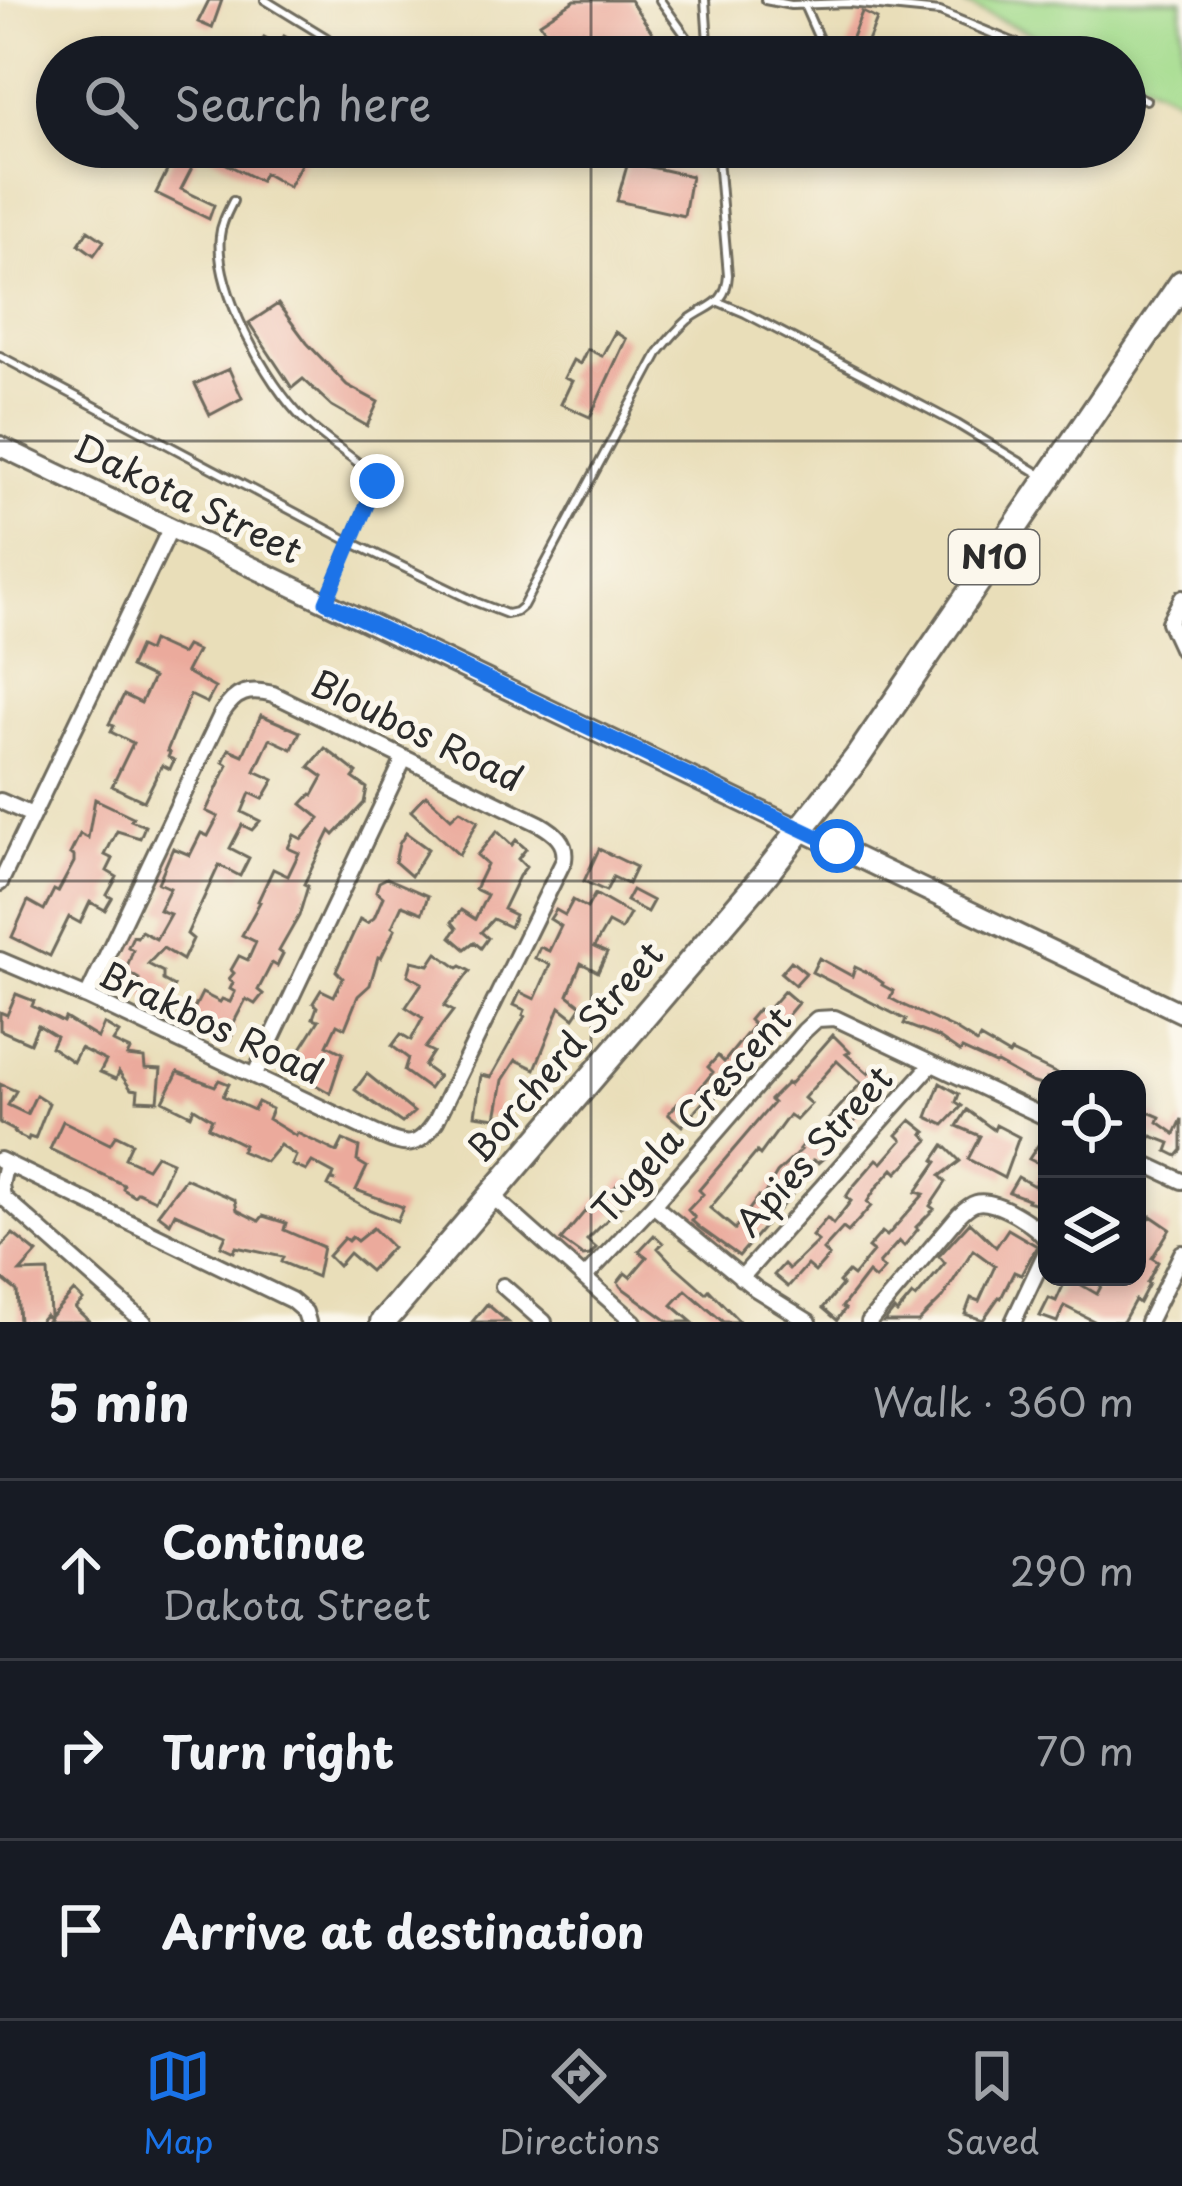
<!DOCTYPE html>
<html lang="en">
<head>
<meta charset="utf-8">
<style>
	:root { --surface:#171b24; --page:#20242c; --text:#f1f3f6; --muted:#9ea1a6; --line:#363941; --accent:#1a73e8 }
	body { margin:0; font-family:"Playpen Sans",sans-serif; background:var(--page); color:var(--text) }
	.controls { position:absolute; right:36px; bottom:36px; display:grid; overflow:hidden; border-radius:24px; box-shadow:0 6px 18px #0003 }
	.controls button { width:108px; height:108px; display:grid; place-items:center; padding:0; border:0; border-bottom:3px solid var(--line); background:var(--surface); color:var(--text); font:60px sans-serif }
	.stop { position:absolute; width:36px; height:36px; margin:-27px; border:9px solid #1a73e8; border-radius:50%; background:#fff }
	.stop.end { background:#1a73e8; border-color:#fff; box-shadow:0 3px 12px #0008 }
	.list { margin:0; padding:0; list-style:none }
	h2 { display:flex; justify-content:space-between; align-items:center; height:156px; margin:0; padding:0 48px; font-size:51px }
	h2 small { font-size:39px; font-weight:400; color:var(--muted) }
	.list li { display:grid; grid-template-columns:78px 1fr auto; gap:36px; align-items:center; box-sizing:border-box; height:180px; padding:0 48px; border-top:3px solid var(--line) }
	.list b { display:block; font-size:45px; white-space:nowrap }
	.list p { margin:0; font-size:39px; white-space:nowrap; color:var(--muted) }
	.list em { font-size:39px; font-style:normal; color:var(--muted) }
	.icon { flex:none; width:66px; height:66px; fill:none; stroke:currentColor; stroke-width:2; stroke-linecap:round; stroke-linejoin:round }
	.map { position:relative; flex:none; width:1182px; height:1322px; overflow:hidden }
	.search { position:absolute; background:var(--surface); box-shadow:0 6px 18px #0003; left:36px; right:36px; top:36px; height:132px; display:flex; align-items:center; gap:30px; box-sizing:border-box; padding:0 42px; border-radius:66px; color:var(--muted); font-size:45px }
	.sheet { height:696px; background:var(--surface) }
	nav { display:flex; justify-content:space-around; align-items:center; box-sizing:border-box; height:168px; border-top:3px solid var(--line); background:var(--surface); font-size:33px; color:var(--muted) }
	nav a { display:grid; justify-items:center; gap:6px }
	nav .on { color:var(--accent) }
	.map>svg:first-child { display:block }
</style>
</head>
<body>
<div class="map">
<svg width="1182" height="1322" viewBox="0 0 1182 1322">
	<rect width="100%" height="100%" fill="#fbf7ec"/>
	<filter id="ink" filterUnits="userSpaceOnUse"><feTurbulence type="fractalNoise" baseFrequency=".00833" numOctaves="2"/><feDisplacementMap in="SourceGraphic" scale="24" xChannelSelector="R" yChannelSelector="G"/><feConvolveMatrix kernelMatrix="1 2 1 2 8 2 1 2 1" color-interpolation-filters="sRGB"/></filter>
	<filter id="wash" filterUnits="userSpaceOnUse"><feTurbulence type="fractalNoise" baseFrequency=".004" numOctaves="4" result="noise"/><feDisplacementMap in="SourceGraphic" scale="48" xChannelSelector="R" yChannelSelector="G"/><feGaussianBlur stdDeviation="2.7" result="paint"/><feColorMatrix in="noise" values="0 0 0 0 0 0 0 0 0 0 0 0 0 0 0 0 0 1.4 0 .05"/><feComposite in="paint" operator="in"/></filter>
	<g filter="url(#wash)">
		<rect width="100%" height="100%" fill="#e9deb9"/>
		<path fill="#a3db8c" stroke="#67835c" stroke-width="3" d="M955 0H1182V100L1125 75V57H1084Z"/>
		<g id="blocks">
			<path fill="#ebaa9c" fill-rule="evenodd" d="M209 0H222L212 28 198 22Z
				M575 0H630L669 57H562L540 23Z
				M862 12 877 19 862 57H852L845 55Z
				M284 36 321 57H254L264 37 279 45Z
				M179 147 198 156 181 189 214 205 209 219 156 193Z
				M193 147H310L289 187 264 173 260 181Z
				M628 162 691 176 684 216 617 201Z
				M88 230 104 241 94 255 79 244Z
				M278 304 307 343 347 385 378 402 367 426 332 406 303 379 292 388 249 323Z
				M615 332 626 339 590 417 561 404 572 381 564 378 573 360 580 364 587 349 602 356Z
				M229 369 242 398 210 415 195 384Z
				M152 641 181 654 186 646 197 651 186 672 215 688 207 703 190 695 167 751 170 753 168 757 174 760 170 769 162 765 144 801 112 786 133 743 111 732 114 726 109 724 124 695 141 703 153 678 130 667 139 647 148 651Z
				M261 715 300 732 292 749 270 739 255 771 274 780 263 799 250 793 242 812 260 821 252 830 242 825 230 848 249 858 240 876 219 865 187 934 193 939 183 960 163 948 148 964 163 972V980L174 986 164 1003 137 993 139 979 126 971 133 950 128 947 133 936 137 937 141 931 156 939 170 914 159 910 170 888 158 883 173 848 190 855 201 833 208 836 218 817 206 811 228 765 223 762 229 749 243 755Z
				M325 748 357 773 353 778 367 788 364 803 334 835 330 831 304 884 308 886 299 916 279 951 283 954 277 966 272 963 258 990 263 994 255 1004 246 999 232 1026 235 1027 230 1040 202 1028 204 1022 191 1015 202 993 220 1002 222 999 230 1002 235 992 230 989 233 983 229 979 234 973 231 970 239 956 248 960 256 942 242 935 260 902 258 901 273 869 288 876 299 853 288 848 294 835 302 839 320 818 302 804 311 794 313 795 323 777 309 767Z
				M426 795 451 818 460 810 478 821 459 855 411 811Z
				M95 799 133 817 131 820 145 826 140 838 117 831 105 855 113 859 107 871 117 877 107 895 112 898 105 910 90 902 80 923 69 917 50 956 12 937 28 901 44 910 54 890 58 892 74 862V856L70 854 80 834 88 838Z
				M497 831 512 845 516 840 526 849 518 859 526 867 519 876 503 909 515 915 510 927 493 919 481 932 488 938 481 948 474 942 465 949 451 937 457 928 452 922 461 910 475 919 487 895 475 889 487 864 477 855Z
				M406 833 428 849 411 876 395 862 399 844Z
				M599 849 636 867 628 884 613 877 606 891 584 881Z
				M387 878 428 896 422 913 402 905 392 927 395 929 381 958 378 957 370 985 358 996 345 1028 337 1024 327 1045 343 1053 330 1093 288 1069 319 1020 313 1018 317 1007 313 1003 321 990 334 996 343 978 336 971 360 919 367 923 374 918 383 897 376 891 379 882Z
				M632 890 653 901 647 912 626 901Z
				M595 894 630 914 621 930 608 923 594 947 607 953 598 972 581 963 568 995 582 1006 574 1018 560 1007 535 1069 516 1060 503 1080 496 1118 475 1115 481 1075 491 1077 525 1016 523 1015 525 1010 514 1005 520 992 535 999 550 965 535 958 540 947 549 951 561 926 550 919 556 910 565 915 573 900 587 908Z
				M437 953 458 968 461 966 470 971 444 1006 453 1011 425 1048 433 1052 424 1066 438 1076 429 1089 404 1071 408 1058 392 1046 401 1034 411 1040 423 1018 406 1007 422 983 408 975 412 961 429 965Z
				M819 958 852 976 855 967 870 974 883 983 882 985 893 991 890 998 905 1006 953 1028 977 1043 980 1038 1009 1055 1011 1052 1068 1079H1047V1087L1031 1082 997 1063 995 1064 962 1049 960 1052 938 1037 904 1024 906 1020 812 972Z
				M791 961 806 973 795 985 781 973Z
				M784 991 798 1003 782 1022 776 1016 753 1045 758 1049 748 1061 743 1057 712 1091 717 1095 707 1107 702 1103 682 1126 668 1114 678 1103 684 1108 713 1072 708 1067 718 1056 724 1062 754 1025 749 1020 758 1009 764 1014Z
				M16 994 34 1001 32 1006 63 1022 65 1018 98 1038 104 1024 119 1033 113 1042 130 1050 127 1056 144 1058 145 1068 161 1069 158 1101 137 1100 138 1090 131 1089 119 1072 116 1079 100 1072 106 1061 80 1048 73 1062 51 1047 56 1036 38 1025 30 1043 0 1030V1012L7 1015Z
				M833 1035 850 1052 846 1054 868 1073 875 1066 889 1078 841 1139 826 1152 825 1157 818 1163 813 1160 795 1191 739 1256 700 1228 692 1221 695 1218 688 1210 703 1194 699 1190 773 1103 770 1100 787 1083 789 1085ZM837 1061 861 1083 817 1132 815 1129 799 1149 801 1150 777 1173 762 1198 759 1196 735 1229 710 1208 757 1152 760 1155 789 1115 796 1120 811 1104 804 1098Z
				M178 1072 215 1086 219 1080 229 1084 223 1096 254 1110 258 1102 272 1109 268 1119 296 1136 297 1133 337 1152 343 1140 359 1147 357 1161 367 1167 356 1190 403 1207 397 1221 368 1209 328 1186 331 1180 336 1181 332 1179 334 1174 312 1162 306 1171 292 1165 296 1156 280 1145 266 1162 241 1151 244 1145 208 1127 212 1119 194 1108 191 1115 163 1101Z
				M367 1074 414 1112 402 1123 355 1090Z
				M940 1083 959 1094 956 1102 962 1106 944 1125 927 1117Z
				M0 1084 16 1091 8 1105 27 1114 36 1095 49 1103 35 1139 29 1137 28 1140 14 1133 15 1131 0 1123Z
				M967 1110 994 1130 996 1125 1019 1137 1004 1178 968 1159 980 1136 957 1126Z
				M1146 1111 1160 1117 1158 1122 1175 1134 1182 1119V1150L1177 1156 1167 1151 1170 1143 1152 1136 1149 1141 1137 1136V1129Z
				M911 1120 926 1132 923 1134 929 1140 897 1173 893 1169 877 1187 867 1202 871 1206 848 1232 843 1228 823 1250 829 1256 815 1272 807 1265 788 1287 774 1275 784 1264 789 1269 818 1241 812 1236 827 1218 833 1224 851 1201 846 1197 851 1189 877 1159 882 1163 902 1140 897 1135Z
				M63 1121 110 1144 116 1135 132 1143 125 1158 147 1168 156 1155 172 1162 155 1200 138 1192 134 1196 123 1189 124 1185 50 1149Z
				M944 1145 960 1161 940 1176 946 1182 930 1206 934 1209 916 1227 918 1229 904 1246 899 1241 879 1264 884 1269 875 1279 868 1273 842 1307 845 1309 837 1320 823 1308 842 1285 839 1282 848 1272 853 1276 873 1252 868 1248 882 1232 887 1236 924 1194 916 1192 937 1162 934 1160Z
				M1038 1145 1047 1151V1207L1027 1201 1028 1199 1009 1192 1018 1177 1034 1186 1043 1166 1029 1159Z
				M185 1178 235 1200 237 1210 259 1221 263 1216 286 1223 284 1230 323 1247 317 1277 281 1262 283 1257 236 1247 234 1252 221 1246 226 1235 175 1213 170 1223 158 1214Z
				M623 1178 637 1190 587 1240 596 1248 590 1255 583 1256 561 1240 597 1197 603 1201Z
				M1151 1216 1170 1229 1152 1258 1158 1262 1147 1283 1149 1284 1139 1303 1135 1300 1123 1322H1096L1064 1306 1057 1322 1040 1316 1049 1298 1056 1301 1067 1277H1081L1078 1283 1097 1294 1106 1277H1137V1232Z
				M970 1222 996 1247 1008 1229 1037 1246 1021 1275 1014 1272 1001 1298 999 1297 983 1320 965 1314 971 1298 979 1301 995 1266 973 1250 943 1297 918 1322H884L894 1310 897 1313 912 1295 916 1298 945 1263 939 1256Z
				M373 1228 392 1247 370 1271 349 1253 338 1266 328 1256 344 1238 348 1241 352 1237 357 1241Z
				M13 1234 37 1253 20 1272 48 1271 50 1317 74 1291 83 1300 75 1308 90 1322H46L49 1319 45 1315 39 1322H19L17 1291 0 1277V1248Z
				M654 1235 663 1243 658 1248 672 1263 706 1293 709 1290 740 1322H723L686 1290 672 1305 692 1322H669L621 1287 618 1282 625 1273 630 1277 647 1257 639 1251Z
				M487 1304 508 1322H472Z"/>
		</g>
	</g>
	<g filter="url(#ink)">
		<use href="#blocks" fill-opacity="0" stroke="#6e6a5d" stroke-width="3"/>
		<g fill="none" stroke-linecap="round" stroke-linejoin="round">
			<g stroke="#6e6a5d" stroke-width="12">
				<path id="lane" d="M265 0 327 38
					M660 0 701 57
					M705 0 709 57
					M765 0 791 5 849 3 940 12 1049 57
					M804 5 827 57
					M1125 91 1146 100
					M836 148V147
					M233 201C227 213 221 224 220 236 214 289 267 384 304 420 326 442 355 457 377 479L326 601
					M719 302 745 313 957 424 1043 476
					M0 356 351 542 476 602 507 614 516 612 523 606 659 352C668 340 677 330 688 320 709 304 726 306 728 275L717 147"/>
			</g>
			<g stroke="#6e6a5d" stroke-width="20">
				<path id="street" d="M1182 598 1169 622 1182 650
					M0 801 32 815
					M0 883 171 527
					M0 960 87 997 377 1134C407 1147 417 1150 436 1121L564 860C567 842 554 832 540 824L273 694C249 688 236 691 222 713L87 997
					M254 1076 404 759
					M0 1160 291 1300 305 1312 308 1322
					M1137 1160 1182 1181
					M6 1163 1 1185 3 1197 144 1322
					M490 1194 634 1322
					M653 1205 756 1289 809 1322
					M585 1277 653 1205 804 1031 817 1019 835 1018 1047 1118
					M741 1278 932 1064
					M503 1286 544 1322
					M869 1322 959 1215C963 1211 969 1205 976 1203 995 1198 1038 1225 1047 1241
					M1013 1322 1047 1250
					M1148 1322 1182 1253"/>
			</g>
			<g stroke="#6e6a5d" stroke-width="24">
				<path id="secondary" d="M0 446 1182 1013"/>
			</g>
			<g stroke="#6e6a5d" stroke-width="30">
				<path id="highway" d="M383 1322 764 876 857 758 1182 283"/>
			</g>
			<use href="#lane" stroke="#fff" stroke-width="6"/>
			<use href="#street" stroke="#fff" stroke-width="14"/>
			<use href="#secondary" stroke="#fff" stroke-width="18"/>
			<use href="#highway" stroke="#fff" stroke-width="24"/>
		</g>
	</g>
	<g fill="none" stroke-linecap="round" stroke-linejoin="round" filter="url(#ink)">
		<path stroke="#1a73e8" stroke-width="15" d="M377 481 326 602 837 846"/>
	</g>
	<path fill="none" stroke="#2b2b2b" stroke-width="3" stroke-opacity="0.55" d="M591 0V57M591 147V1322M0 441H1182M0 881H1182"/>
	<g text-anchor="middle" stroke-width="10" stroke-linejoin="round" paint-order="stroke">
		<rect fill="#fbf7ec" stroke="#696865" stroke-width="3" x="949" y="530" width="90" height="54" rx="9"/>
		<g font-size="33" font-weight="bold" fill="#2b2b2b">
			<text x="994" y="569">N10</text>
		</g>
		<g font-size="36" fill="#2b2b2b" stroke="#fbf7ec">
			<text transform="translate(188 499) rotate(26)" y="13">Dakota Street</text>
			<text transform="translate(417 731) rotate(26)" y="13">Bloubos Road</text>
			<text transform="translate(211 1023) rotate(25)" y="13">Brakbos Road</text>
			<text transform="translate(565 1052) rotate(-49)" y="13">Borcherd Street</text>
			<text transform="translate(692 1115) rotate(-48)" y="13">Tugela Crescent</text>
			<text transform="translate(814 1151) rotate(-48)" y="13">Apies Street</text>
		</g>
	</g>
</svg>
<div class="controls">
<button><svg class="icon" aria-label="locate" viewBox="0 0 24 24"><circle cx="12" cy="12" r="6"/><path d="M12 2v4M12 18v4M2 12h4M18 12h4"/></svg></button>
<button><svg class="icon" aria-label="layers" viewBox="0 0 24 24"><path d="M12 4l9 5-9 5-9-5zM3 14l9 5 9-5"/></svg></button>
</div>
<div class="stop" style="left:837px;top:846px"></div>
<div class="stop end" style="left:377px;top:481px"></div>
<div class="search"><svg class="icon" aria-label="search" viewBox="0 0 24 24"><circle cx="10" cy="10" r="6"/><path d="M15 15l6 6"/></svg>Search here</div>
</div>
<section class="sheet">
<h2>5 min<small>Walk · 360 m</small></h2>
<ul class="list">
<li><svg class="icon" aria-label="ahead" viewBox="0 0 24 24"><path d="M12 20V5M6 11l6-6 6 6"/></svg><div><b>Continue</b><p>Dakota Street</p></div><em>290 m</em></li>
<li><svg class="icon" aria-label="right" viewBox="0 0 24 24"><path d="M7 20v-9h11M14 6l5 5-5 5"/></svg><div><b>Turn right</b></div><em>70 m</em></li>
<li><svg class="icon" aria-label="arrive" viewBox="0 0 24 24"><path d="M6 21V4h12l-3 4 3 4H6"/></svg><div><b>Arrive at destination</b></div></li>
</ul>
</section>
<nav>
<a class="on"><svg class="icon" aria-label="map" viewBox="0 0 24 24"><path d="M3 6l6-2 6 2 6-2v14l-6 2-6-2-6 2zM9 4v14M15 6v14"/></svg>Map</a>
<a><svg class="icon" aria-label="directions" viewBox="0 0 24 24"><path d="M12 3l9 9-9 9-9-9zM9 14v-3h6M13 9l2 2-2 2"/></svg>Directions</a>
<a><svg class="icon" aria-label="saved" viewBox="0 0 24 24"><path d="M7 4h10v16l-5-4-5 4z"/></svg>Saved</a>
</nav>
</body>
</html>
